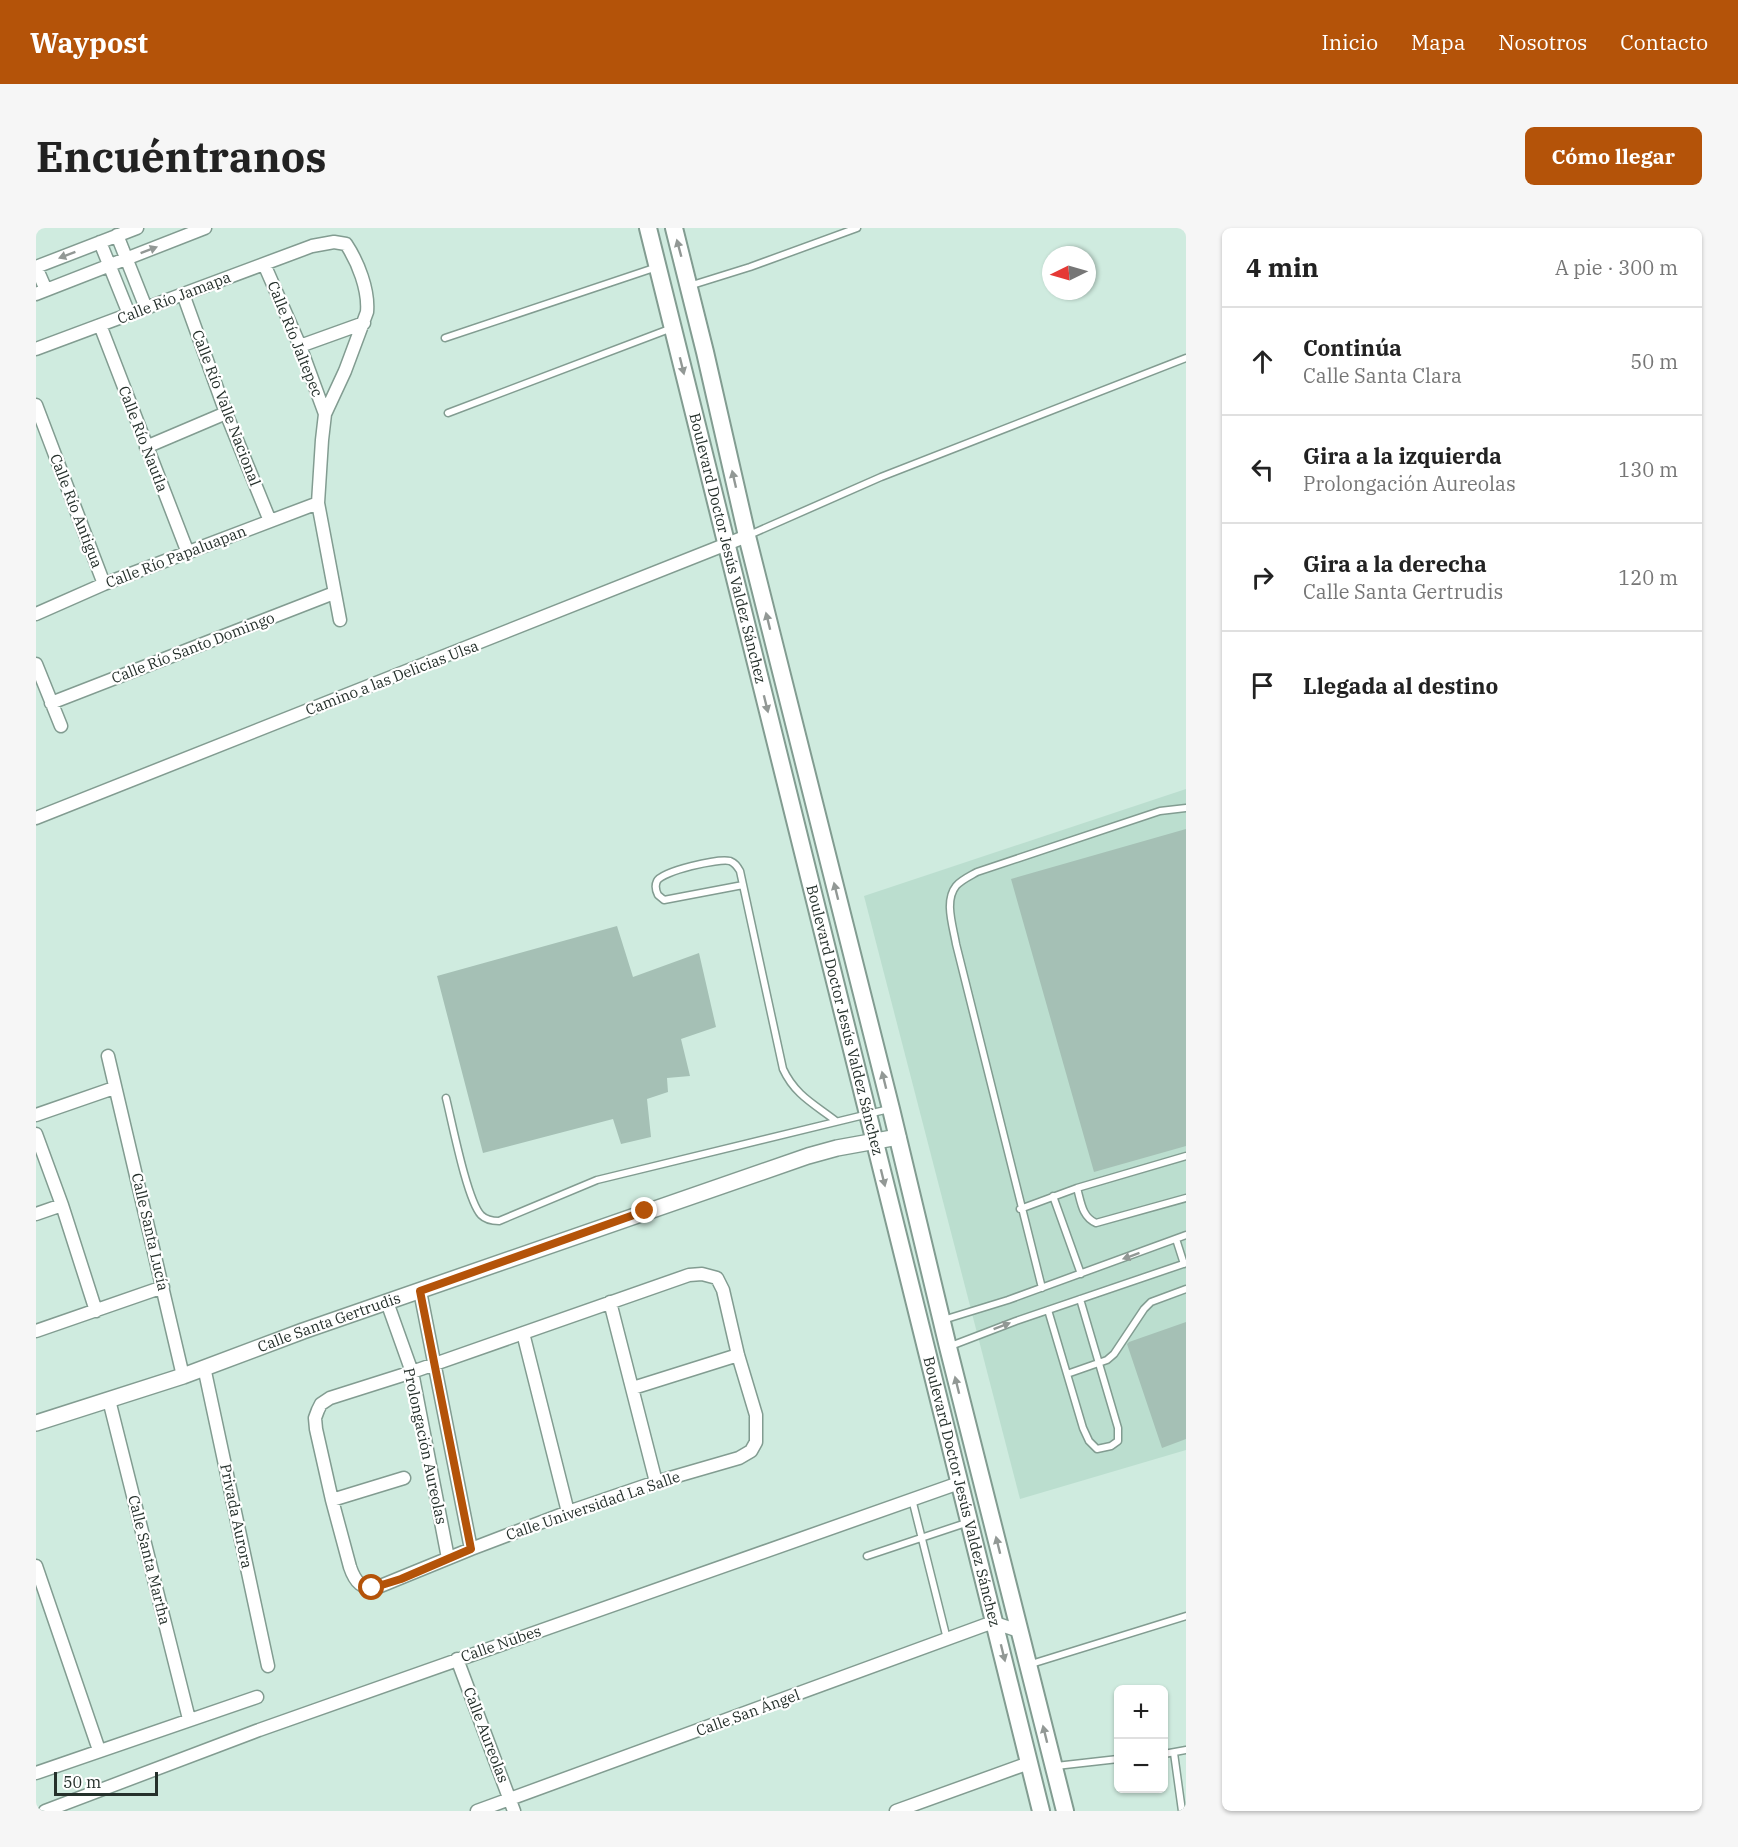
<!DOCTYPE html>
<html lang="es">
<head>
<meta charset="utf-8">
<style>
	:root { --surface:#fff; --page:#f6f6f6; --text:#222; --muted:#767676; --line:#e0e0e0; --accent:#b45309 }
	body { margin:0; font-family:"IBM Plex Serif",serif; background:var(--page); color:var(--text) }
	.controls { position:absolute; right:18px; bottom:18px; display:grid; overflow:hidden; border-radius:9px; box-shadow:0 2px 4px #0004 }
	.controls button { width:54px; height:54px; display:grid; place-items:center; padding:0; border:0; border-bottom:2px solid var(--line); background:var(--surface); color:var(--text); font:30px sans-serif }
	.compass { position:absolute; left:1006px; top:18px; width:54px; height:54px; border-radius:50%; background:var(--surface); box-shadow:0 2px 4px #0004; rotate:265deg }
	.scale { position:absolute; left:18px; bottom:15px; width:104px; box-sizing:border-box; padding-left:6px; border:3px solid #25302b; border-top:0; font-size:16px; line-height:21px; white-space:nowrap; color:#25302b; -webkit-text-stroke:4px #fff; paint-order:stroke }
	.stop { position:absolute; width:18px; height:18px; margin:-14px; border:4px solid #b45309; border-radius:50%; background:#fff }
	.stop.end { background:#b45309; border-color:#fff; box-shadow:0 2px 6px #0008 }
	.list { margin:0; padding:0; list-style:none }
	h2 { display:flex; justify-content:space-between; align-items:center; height:78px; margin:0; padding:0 24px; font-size:26px }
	h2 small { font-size:20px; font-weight:400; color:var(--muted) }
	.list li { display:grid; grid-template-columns:39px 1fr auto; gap:18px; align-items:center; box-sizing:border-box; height:108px; padding:0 24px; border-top:2px solid var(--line) }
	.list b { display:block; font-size:22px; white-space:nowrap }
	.list p { margin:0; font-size:20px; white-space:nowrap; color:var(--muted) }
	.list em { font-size:20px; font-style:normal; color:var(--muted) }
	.icon { flex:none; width:33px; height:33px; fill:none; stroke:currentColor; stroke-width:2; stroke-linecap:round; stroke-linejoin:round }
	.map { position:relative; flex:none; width:1150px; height:1583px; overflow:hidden; border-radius:9px }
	header { display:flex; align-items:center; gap:36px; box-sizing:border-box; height:84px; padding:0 30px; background:var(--accent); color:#fff }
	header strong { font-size:28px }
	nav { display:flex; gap:33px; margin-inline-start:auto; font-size:21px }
	.intro { display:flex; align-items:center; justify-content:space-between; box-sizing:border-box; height:144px; padding:0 36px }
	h1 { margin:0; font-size:42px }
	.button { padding:15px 27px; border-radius:9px; background:var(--accent); color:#fff; font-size:21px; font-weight:700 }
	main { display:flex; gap:36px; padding:0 36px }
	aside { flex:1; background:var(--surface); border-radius:9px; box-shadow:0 2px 4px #0004 }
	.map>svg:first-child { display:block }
</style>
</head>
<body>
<header>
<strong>Waypost</strong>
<nav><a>Inicio</a><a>Mapa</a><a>Nosotros</a><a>Contacto</a></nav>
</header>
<div class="intro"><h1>Encuéntranos</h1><a class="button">Cómo llegar</a></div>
<main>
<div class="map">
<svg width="1150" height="1583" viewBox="0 0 1150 1583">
	<rect width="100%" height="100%" fill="#cfebdf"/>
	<path fill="#bbdecf" d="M1150 561V1222L984 1271 828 668Z"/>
	<path fill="#a5c0b5" d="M1150 601V918L1058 944 975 651Z
		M581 698 597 749 663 725 680 799 645 811 654 848 631 850 632 864 611 871 615 909 585 916 577 891 447 925 401 748Z
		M1150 1094V1211L1126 1220 1091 1116 1093 1114Z"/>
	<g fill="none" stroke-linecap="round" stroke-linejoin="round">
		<g stroke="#829c91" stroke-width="9">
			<path id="service" d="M653 58 714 39 821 0
				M409 110 621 39
				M412 185 636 100
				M711 308 845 249 1150 130
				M707 657 628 672 622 667C620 663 619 657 621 653 626 643 683 630 694 633 699 635 701 638 704 643L747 841C759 867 778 876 800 893
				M410 870C416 894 431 972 445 987 450 992 456 993 463 993L561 952 853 881
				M1041 960C1045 974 1046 989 1060 995L1150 970
				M1017 968 1045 1046
				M984 981 1041 960 1150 928
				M1140 1011 1148 1036
				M1006 1060 920 716C917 698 908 673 920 658 925 652 934 648 941 644L1124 583 1150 580
				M1012 1082 1047 1200 1053 1213 1061 1221 1075 1218 1082 1213V1200L1044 1071
				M907 1092 972 1072 1150 1007
				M912 1119 980 1093 1150 1035
				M1031 1146 1071 1132 1078 1126 1108 1081 1115 1074 1150 1061
				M876 1271 911 1411
				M831 1328 933 1294
				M992 1437 1150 1388
				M1138 1525 1146 1583
				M1128 1526 1150 1522
				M1020 1538 1082 1531"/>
		</g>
		<g stroke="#829c91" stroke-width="15">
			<path id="minor" d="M81 7 110 80
				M64 14 93 86
				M228 36 264 118 289 186
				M0 39 101 0
				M0 39 10 62
				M0 66 169 0
				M147 66 190 185 234 293
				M64 97 152 325
				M264 118 328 95
				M0 121 276 18 298 14 310 16C322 34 333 62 331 84L309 143 289 186 286 212 282 275 304 392
				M0 177 68 356
				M110 219 190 185
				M0 386 68 356 282 275
				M0 436 25 498
				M15 475 298 365
				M0 590 711 308
				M72 828 147 1148
				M0 887 78 860
				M0 906 26 977 60 1083
				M0 986 26 977
				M666 1046 681 1050 687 1062 702 1127 720 1187V1214L715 1223 703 1230 620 1254 532 1284 435 1321 342 1359C326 1362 319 1354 314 1339L296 1272 280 1201 279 1190 282 1182 285 1176 294 1170 376 1144 653 1047Z
				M384 1063 435 1321
				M351 1074 376 1144 412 1330
				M574 1074 620 1254
				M0 1103 127 1059
				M487 1105 532 1284
				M168 1139 232 1438
				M597 1160 702 1127
				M73 1172 153 1491
				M296 1272 368 1250
				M0 1338 63 1522
				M421 1431 478 1583
				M0 1545 221 1469
				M9 1583 223 1502 923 1255
				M441 1583 949 1397 959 1395 983 1403
				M860 1583 993 1535"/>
		</g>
		<g stroke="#829c91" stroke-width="18">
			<g id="tertiary">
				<path id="s1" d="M0 1195 147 1148 267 1103 772 928 801 920 862 909"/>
			</g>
		</g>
		<g stroke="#829c91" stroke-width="20">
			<g id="secondary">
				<path id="s2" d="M612 0 1005 1583"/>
				<path d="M638 0 669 124 711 308 855 881 912 1119 1029 1583"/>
			</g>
		</g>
		<use href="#service" stroke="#fff" stroke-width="6"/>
		<use href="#minor" stroke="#fff" stroke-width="12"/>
		<use href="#tertiary" stroke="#fff" stroke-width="15"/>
		<use href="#secondary" stroke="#fff" stroke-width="16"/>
	</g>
	<defs><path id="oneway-solid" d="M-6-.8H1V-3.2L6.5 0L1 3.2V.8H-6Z" transform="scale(1.5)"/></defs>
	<g fill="#929895">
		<use href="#oneway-solid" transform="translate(643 20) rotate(-105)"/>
		<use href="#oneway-solid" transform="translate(113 22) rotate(-21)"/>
		<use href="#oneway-solid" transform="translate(31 27) rotate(159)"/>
		<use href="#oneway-solid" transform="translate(646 138) rotate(76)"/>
		<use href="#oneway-solid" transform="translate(698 251) rotate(-103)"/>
		<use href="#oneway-solid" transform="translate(732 393) rotate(-104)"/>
		<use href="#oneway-solid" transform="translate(730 476) rotate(76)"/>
		<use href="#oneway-solid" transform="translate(800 663) rotate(-104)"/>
		<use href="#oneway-solid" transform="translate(848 852) rotate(-104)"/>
		<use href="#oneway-solid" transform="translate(847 950) rotate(76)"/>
		<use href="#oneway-solid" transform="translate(1095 1028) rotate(160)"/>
		<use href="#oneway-solid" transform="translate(966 1098) rotate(-21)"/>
		<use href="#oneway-solid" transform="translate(921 1157) rotate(-104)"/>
		<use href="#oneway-solid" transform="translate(962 1317) rotate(-104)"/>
		<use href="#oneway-solid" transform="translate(967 1425) rotate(76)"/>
		<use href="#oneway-solid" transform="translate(1009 1506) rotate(-104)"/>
	</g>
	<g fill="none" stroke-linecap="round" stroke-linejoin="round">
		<path stroke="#b45309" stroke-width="8" d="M336 1360 365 1351 435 1321 384 1063 609 983"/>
	</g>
	<g text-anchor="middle" stroke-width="4.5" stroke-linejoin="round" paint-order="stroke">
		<g font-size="15" fill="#25302b" stroke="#fff">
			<text transform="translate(138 70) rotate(-21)" y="5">Calle Río Jamapa</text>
			<text transform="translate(259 111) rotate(68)" y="5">Calle Río Jaltepec</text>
			<text transform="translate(190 180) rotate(69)" y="5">Calle Río Valle Nacional</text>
			<text transform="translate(107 211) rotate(69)" y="5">Calle Río Nautla</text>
			<text transform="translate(40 283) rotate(69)" y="5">Calle Río Antigua</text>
			<text dy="5" stroke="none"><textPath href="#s2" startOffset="330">Boulevard Doctor Jesús Valdez Sánchez</textPath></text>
			<text transform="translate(140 329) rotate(-21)" y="5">Calle Río Papaluapan</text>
			<text transform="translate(157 420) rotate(-21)" y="5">Calle Río Santo Domingo</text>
			<text transform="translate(356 450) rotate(-21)" y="5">Camino a las Delicias Ulsa</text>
			<text dy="5" stroke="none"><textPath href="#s2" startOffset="816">Boulevard Doctor Jesús Valdez Sánchez</textPath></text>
			<text transform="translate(114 1004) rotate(77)" y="5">Calle Santa Lucía</text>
			<text dy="5" stroke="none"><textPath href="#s1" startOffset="310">Calle Santa Gertrudis</textPath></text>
			<text transform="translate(389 1218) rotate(78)" y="5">Prolongación Aureolas</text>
			<text dy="5" stroke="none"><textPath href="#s2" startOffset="1302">Boulevard Doctor Jesús Valdez Sánchez</textPath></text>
			<text transform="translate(557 1278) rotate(-19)" y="5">Calle Universidad La Salle</text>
			<text transform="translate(200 1288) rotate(78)" y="5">Privada Aurora</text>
			<text transform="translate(113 1332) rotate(76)" y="5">Calle Santa Martha</text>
			<text transform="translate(465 1416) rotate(-19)" y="5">Calle Nubes</text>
			<text transform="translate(712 1485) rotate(-20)" y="5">Calle San Ángel</text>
			<text transform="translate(450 1507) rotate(69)" y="5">Calle Aureolas</text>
		</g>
	</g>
</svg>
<div class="controls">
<button>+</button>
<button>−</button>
</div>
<svg class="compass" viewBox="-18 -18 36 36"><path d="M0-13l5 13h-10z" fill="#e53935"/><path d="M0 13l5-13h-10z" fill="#767676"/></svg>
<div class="scale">50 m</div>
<div class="stop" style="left:336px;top:1360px"></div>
<div class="stop end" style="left:609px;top:983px"></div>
</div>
<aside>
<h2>4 min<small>A pie · 300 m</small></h2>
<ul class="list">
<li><svg class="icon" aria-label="ahead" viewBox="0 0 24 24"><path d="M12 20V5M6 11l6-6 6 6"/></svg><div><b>Continúa</b><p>Calle Santa Clara</p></div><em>50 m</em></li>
<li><svg class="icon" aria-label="left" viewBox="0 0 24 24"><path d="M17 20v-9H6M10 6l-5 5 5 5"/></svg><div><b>Gira a la izquierda</b><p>Prolongación Aureolas</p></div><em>130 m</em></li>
<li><svg class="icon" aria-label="right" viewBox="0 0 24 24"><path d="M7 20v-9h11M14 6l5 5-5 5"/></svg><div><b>Gira a la derecha</b><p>Calle Santa Gertrudis</p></div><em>120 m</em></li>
<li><svg class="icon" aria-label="arrive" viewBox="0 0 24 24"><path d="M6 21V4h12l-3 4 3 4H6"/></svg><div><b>Llegada al destino</b></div></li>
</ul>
</aside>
</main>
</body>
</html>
